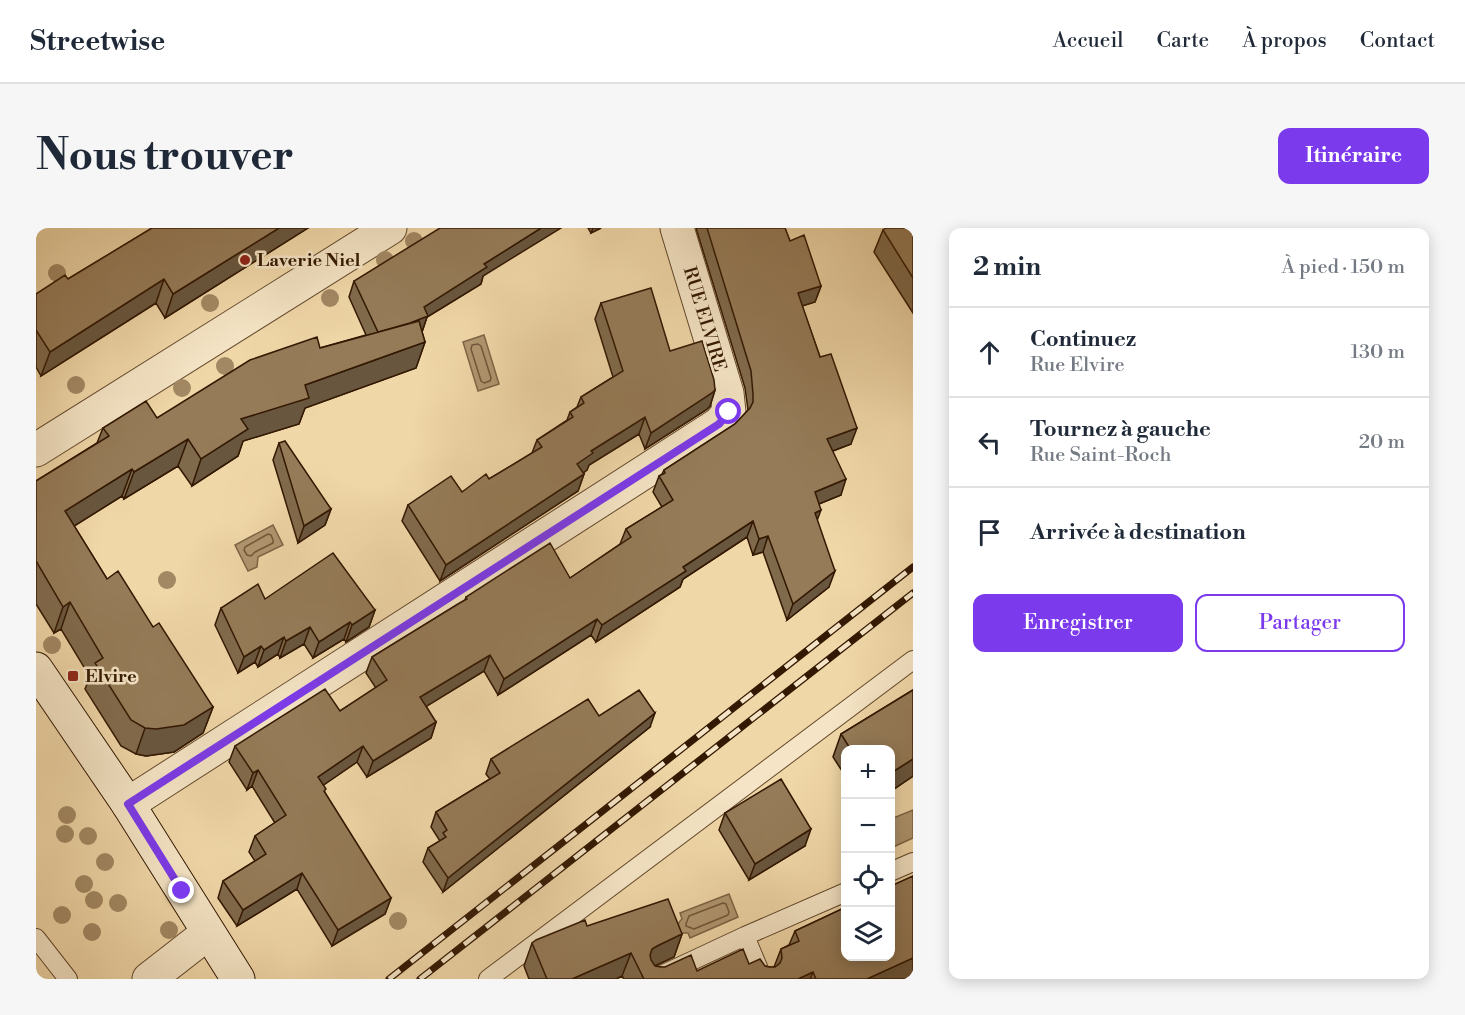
<!DOCTYPE html>
<html lang="fr">
<head>
<meta charset="utf-8">
<style>
	:root { --surface:#fff; --page:#f6f6f7; --text:#1f2937; --muted:#747a83; --line:#e0e1e3; --accent:#7c3aed }
	body { margin:0; font-family:"Libre Bodoni",serif; background:var(--page); color:var(--text) }
	.controls { position:absolute; right:18px; bottom:18px; display:grid; overflow:hidden; border-radius:12px; box-shadow:0 3px 15px #0003 }
	.controls button { width:54px; height:54px; display:grid; place-items:center; padding:0; border:0; border-bottom:2px solid var(--line); background:var(--surface); color:var(--text); font:30px sans-serif }
	.stop { position:absolute; width:18px; height:18px; margin:-14px; border:4px solid #7c3aed; border-radius:50%; background:#fff }
	.stop.end { background:#7c3aed; border-color:#fff; box-shadow:0 2px 6px #0008 }
	.list { margin:0; padding:0; list-style:none }
	h2 { display:flex; justify-content:space-between; align-items:center; height:78px; margin:0; padding:0 24px; font-size:26px }
	h2 small { font-size:20px; font-weight:400; color:var(--muted) }
	.list li { display:grid; grid-template-columns:39px 1fr auto; gap:18px; align-items:center; box-sizing:border-box; height:90px; padding:0 24px; border-top:2px solid var(--line) }
	.list b { display:block; font-size:22px; white-space:nowrap }
	.list p { margin:0; font-size:20px; white-space:nowrap; color:var(--muted) }
	.list em { font-size:20px; font-style:normal; color:var(--muted) }
	.actions { display:flex; gap:12px; padding:18px 24px }
	.actions a { flex:1; padding:14px 0; border:2px solid var(--accent); border-radius:12px; text-align:center; font-size:21px; color:var(--accent) }
	.actions .main { background:var(--accent); color:#fff }
	.icon { flex:none; width:33px; height:33px; fill:none; stroke:currentColor; stroke-width:2; stroke-linecap:round; stroke-linejoin:round }
	.map { position:relative; flex:none; width:877px; height:751px; overflow:hidden; border-radius:12px }
	header { display:flex; align-items:center; gap:36px; box-sizing:border-box; height:84px; padding:0 30px; background:var(--surface); border-bottom:2px solid var(--line) }
	header strong { font-size:28px }
	nav { display:flex; gap:33px; margin-inline-start:auto; font-size:21px }
	.intro { display:flex; align-items:center; justify-content:space-between; box-sizing:border-box; height:144px; padding:0 36px }
	h1 { margin:0; font-size:42px }
	.button { padding:15px 27px; border-radius:12px; background:var(--accent); color:#fff; font-size:21px; font-weight:700 }
	main { display:flex; gap:36px; padding:0 36px }
	aside { flex:1; background:var(--surface); border-radius:12px; box-shadow:0 3px 15px #0003 }
	.map>svg:first-child { display:block }
</style>
</head>
<body>
<header>
<strong>Streetwise</strong>
<nav><a>Accueil</a><a>Carte</a><a>À propos</a><a>Contact</a></nav>
</header>
<div class="intro"><h1>Nous trouver</h1><a class="button">Itinéraire</a></div>
<main>
<div class="map">
<svg width="877" height="751" viewBox="0 0 877 751">
	<rect width="100%" height="100%" fill="#f0d7a8"/>
	<filter id="stains"><feTurbulence type="fractalNoise" baseFrequency=".00333" numOctaves="4"/><feColorMatrix values="0 0 0 0 .2 0 0 0 0 .09 0 0 0 0 .02 0 0 0 .5 -.17"/></filter>
	<radialGradient id="worn" r=".72"><stop offset=".6" stop-color="#630" stop-opacity="0"/><stop offset="1" stop-color="#630" stop-opacity=".3"/></radialGradient>
	<path fill="#b09670" stroke="#7e6444" stroke-width="1.5" d="M448 107 463 156 442 163 427 114Z
		M237 297 247 317 222 329 221 339 212 343 199 317Z
		M877 582V610L855 620V591Z
		M693 666 702 689 654 710 652 705H644C641 699 641 695 646 691L644 685Z"/>
	<g fill="none" stroke-linecap="round" stroke-linejoin="round">
		<path stroke="#725739" stroke-width="1.5" d="M442 116 445 118 455 150 454 153 448 155 445 153 435 121 436 117Z
			M232 306 235 307 237 312V315L219 324 215 328 211 327 208 322 209 319Z
			M687 675 690 676 693 684 692 687 658 701 650 698V696L653 688Z"/>
		<g stroke="#62482c" stroke-width="20">
			<path id="lane" d="M854 644 877 634
				M709 708 727 751
				M0 710 32 751
				M452 751 877 432
				M617 751 709 708 810 664"/>
		</g>
		<g stroke="#62482c" stroke-width="35">
			<path id="street" d="M0 222 354 0
				M92 576 683 196 693 184 691 165 641 0
				M113 751 172 705"/>
		</g>
		<g stroke="#331802" stroke-width="35">
			<path id="secondary" d="M0 441 92 576 202 751"/>
		</g>
		<use href="#lane" stroke="#f5e5c6" stroke-width="18"/>
		<use href="#street" stroke="#f5e5c6" stroke-width="33"/>
		<use href="#secondary" stroke="#f5e5c6" stroke-width="33"/>
		<g stroke="#331802" stroke-width="7">
			<path id="rail" d="M353 751 877 339
				M384 751 877 365"/>
		</g>
		<use href="#rail" stroke="#f5e5c6" stroke-width="4.5" stroke-dasharray="14" stroke-linecap="butt"/>
	</g>
	<g fill="#a28863">
		<circle cx="378" cy="13" r="9"/>
		<circle cx="349" cy="32" r="9"/>
		<circle cx="21" cy="45" r="9"/>
		<circle cx="294" cy="70" r="9"/>
		<circle cx="174" cy="75" r="9"/>
		<circle cx="189" cy="138" r="9"/>
		<circle cx="40" cy="157" r="9"/>
		<circle cx="146" cy="160" r="9"/>
		<circle cx="131" cy="352" r="9"/>
		<circle cx="16" cy="417" r="9"/>
		<circle cx="31" cy="587" r="9"/>
		<circle cx="29" cy="606" r="9"/>
		<circle cx="52" cy="608" r="9"/>
		<circle cx="69" cy="634" r="9"/>
		<circle cx="48" cy="656" r="9"/>
		<circle cx="58" cy="672" r="9"/>
		<circle cx="82" cy="675" r="9"/>
		<circle cx="26" cy="687" r="9"/>
		<circle cx="362" cy="693" r="9"/>
		<circle cx="133" cy="702" r="9"/>
		<circle cx="56" cy="704" r="9"/>
	</g>
	<path fill="#806a4c" stroke="#331802" stroke-width="1.5" d="M116 0H272L129 90 120 75 5 148 0 139V66L32 51Z
		M552 0H565L555 5Z
		M660 0H749L754 13 785 58 779 74 766 78 815 216 797 223 805 267 783 276 781 293 793 359 751 392 727 324 717 327 711 309 647 351 644 359 560 414 555 407 462 467 448 443 390 478 400 494 395 510 331 549 321 534 287 557 289 565 355 670 349 686 296 718 261 661 201 698 182 670 187 653 219 633 213 624 219 608 239 595 216 558 211 562 193 534 199 518 304 483 340 460 330 445 336 429 429 372 430 369 534 350 584 316 590 301 626 279 617 264 623 248 626 246 628 242 699 196 712 182 709 160Z
		M877 0V85L838 24 847 2Z
		M447 48 445 56 391 89 386 104 389 114 380 140 269 180 263 196 207 213 202 228 156 258 142 238 88 271 86 268 38 298 71 351 117 399 177 479 167 505 138 524 110 528 100 526 85 518 49 461 54 449 25 401 18 405 0 376V253L61 215 67 200 121 190 284 120 330 107 313 69 318 53Z
		M565 75 634 123 679 162 674 178 670 182 609 221 603 206 553 237 551 242 547 245 548 246 542 263 404 353 366 293 372 277 426 264 453 251 496 225 501 212 531 192 534 184 541 179 545 169 577 149 559 91Z
		M243 215 295 281 289 297 262 315 237 232Z
		M229 371 339 382 333 399 310 414 308 411 277 430 268 416 244 430 242 426 222 439 219 434 202 445 179 397 185 380Z
		M877 462V548L855 563V522H810V549L797 529 805 506Z
		M563 488 614 499 407 664 387 634 392 620 404 613 395 599 400 584 454 551 450 546 455 531Z
		M689 585 769 618 713 652 683 602Z
		M877 648V748L872 751H588L586 748 580 751H493L488 738 496 715 551 698 646 706 638 729 619 738 625 739 661 743 713 736 729 738 733 739H738L745 721 753 717 759 703Z"/>
	<path fill="#68563e" stroke="#331802" stroke-width="1.5" d="M243 0H272L129 90 137 66Z
		M505 0H525L447 48 445 56 391 89 386 104 337 124 388 79 448 36Z
		M557 0H565L555 5Z
		M128 51 120 75 5 148 14 124Z
		M785 58 779 74 756 81 762 65Z
		M389 114 380 140 269 180 263 196 207 213 202 228 156 258 165 231 205 191 269 157Z
		M679 162 674 178 670 182 609 221 615 205Z
		M609 189 603 206 553 237 551 242 535 253 541 236 555 223Z
		M821 200 815 216 786 227 791 211Z
		M152 211 142 238 88 271 98 244Z
		M96 241 86 268 19 310 29 283Z
		M548 246 542 263 404 353 410 337Z
		M810 251 805 267 773 280 779 264Z
		M295 281 289 297 262 315 268 298Z
		M785 282 779 298V285Z
		M717 293 711 309 647 351 644 359 560 414 566 397 647 339Z
		M732 308 727 324 717 327 723 311Z
		M799 343 793 359 751 392 757 376Z
		M34 374 25 401 18 405 27 379Z
		M339 382 333 399 310 414 316 397Z
		M561 391 555 407 462 467 468 451Z
		M314 394 308 411 277 430 283 414Z
		M274 399 268 416 244 430 250 413Z
		M248 409 242 426 222 439 228 422Z
		M225 418 219 434 202 445 208 429Z
		M454 427 448 443 378 486 384 469Z
		M177 479 167 505 138 524 110 528 100 526 109 500Z
		M619 485 614 499 407 664 412 650Z
		M400 494 395 510 331 549 337 533Z
		M327 518 321 534 276 565 282 549Z
		M877 531V548L855 563V545Z
		M222 542 216 558 211 562 217 545Z
		M775 601 769 618 713 652 719 636Z
		M266 645 261 661 201 698 207 682Z
		M355 670 349 686 296 718 302 702Z
		M646 706 638 729 612 741 608 744 606 749 616 721 621 718Z
		M595 725 586 748 580 751H536Z
		M877 730V748L872 751H831Z
		M777 744 774 751H762Z"/>
	<path fill="#957b58" stroke="#331802" stroke-width="1.5" d="M116 0H243L137 66 128 51 14 124 0 102V66L29 47 32 51Z
		M404 0H505L448 36 451 39 388 79 392 88 374 95 342 104 318 53Z
		M671 0H749L754 13 768 7 785 58 762 65 784 129 795 126 821 200 791 211 810 251 779 264 785 282 779 285 799 343 757 376 732 308 723 311 717 293 647 339 650 343 566 397 561 391 468 451 454 427 384 469 400 494 337 533 327 518 282 549 290 561 288 563 355 670 302 702 266 645 207 682 187 653 230 626 219 608 250 587 222 542 217 545 199 518 289 461 304 483 351 452 336 429 422 376 431 371 430 369 514 315 534 350 595 309 590 301 637 272 623 248 629 245 628 242 699 196 714 180 717 174V166L715 143Z
		M850 0H877V50L847 2Z
		M615 60 634 123 666 113 678 152 679 162 676 165 615 205 609 189 555 223 557 225 541 236 548 246 410 337 372 277 415 248 426 264 450 246 453 251 506 219 501 212 537 189 534 184 548 175 545 169 587 143 565 75Z
		M383 93 389 114 269 157 273 170 205 191 212 201 165 231 152 211 98 244 96 241 29 283 71 351 82 343 117 399 123 395 177 479 148 497 120 501 109 500 95 492 59 435 67 430 34 374 27 379 0 333V253L73 208 67 200 110 173 121 190 214 132 281 109 284 120Z
		M249 213 295 281 268 298 243 215Z
		M297 325 339 382 316 397 314 394 283 414 274 399 250 413 248 409 228 422 225 418 208 429 185 380 222 356 229 371Z
		M603 462 619 485 412 650 392 620 410 609 407 605 411 602 400 584 464 545 455 531 552 471 563 488Z
		M877 462V531L855 545V522H815L805 506Z
		M745 551 775 601 719 636 689 585Z
		M877 648V730L831 751H780L777 744 762 751H608L595 725 536 751H511L496 715 500 712 549 692 551 698 632 671 646 706 621 718 616 721 614 727 615 732 619 738 625 739H629L655 727 661 743 707 721 713 736 724 731 729 738 733 739H739L744 735 746 730 745 721 763 713 759 703 810 679V729H855V658Z"/>
	<g fill="none" stroke-linecap="round" stroke-linejoin="round">
		<path stroke="#7c3aed" stroke-width="8" d="M146 663 92 576 683 196 693 184"/>
	</g>
	<g fill="#8f2418" stroke="#f5e5c6" stroke-width="2">
		<circle cx="209" cy="32" r="6"/>
		<rect x="31" y="442" width="12" height="12" rx="3"/>
	</g>
	<g text-anchor="middle" stroke-width="5" stroke-linejoin="round" paint-order="stroke">
		<g font-size="18" font-weight="bold" fill="#331802" stroke="#f5e5c6" text-anchor="start">
			<text x="221" y="38">Laverie Niel</text>
			<text x="49" y="454">Elvire</text>
		</g>
		<g font-size="18" fill="#331802" stroke="#f5e5c6">
			<text transform="translate(669 91) rotate(73)" y="6">RUE ELVIRE</text>
		</g>
	</g>
	<rect width="100%" height="100%" filter="url(#stains)"/>
	<rect width="100%" height="100%" fill="url(#worn)"/>
</svg>
<div class="controls">
<button>+</button>
<button>−</button>
<button><svg class="icon" aria-label="locate" viewBox="0 0 24 24"><circle cx="12" cy="12" r="6"/><path d="M12 2v4M12 18v4M2 12h4M18 12h4"/></svg></button>
<button><svg class="icon" aria-label="layers" viewBox="0 0 24 24"><path d="M12 4l9 5-9 5-9-5zM3 14l9 5 9-5"/></svg></button>
</div>
<div class="stop" style="left:693px;top:184px"></div>
<div class="stop end" style="left:146px;top:663px"></div>
</div>
<aside>
<h2>2 min<small>À pied · 150 m</small></h2>
<ul class="list">
<li><svg class="icon" aria-label="ahead" viewBox="0 0 24 24"><path d="M12 20V5M6 11l6-6 6 6"/></svg><div><b>Continuez</b><p>Rue Elvire</p></div><em>130 m</em></li>
<li><svg class="icon" aria-label="left" viewBox="0 0 24 24"><path d="M17 20v-9H6M10 6l-5 5 5 5"/></svg><div><b>Tournez à gauche</b><p>Rue Saint-Roch</p></div><em>20 m</em></li>
<li><svg class="icon" aria-label="arrive" viewBox="0 0 24 24"><path d="M6 21V4h12l-3 4 3 4H6"/></svg><div><b>Arrivée à destination</b></div></li>
</ul>
<div class="actions"><a class="main">Enregistrer</a><a>Partager</a></div>
</aside>
</main>
</body>
</html>
